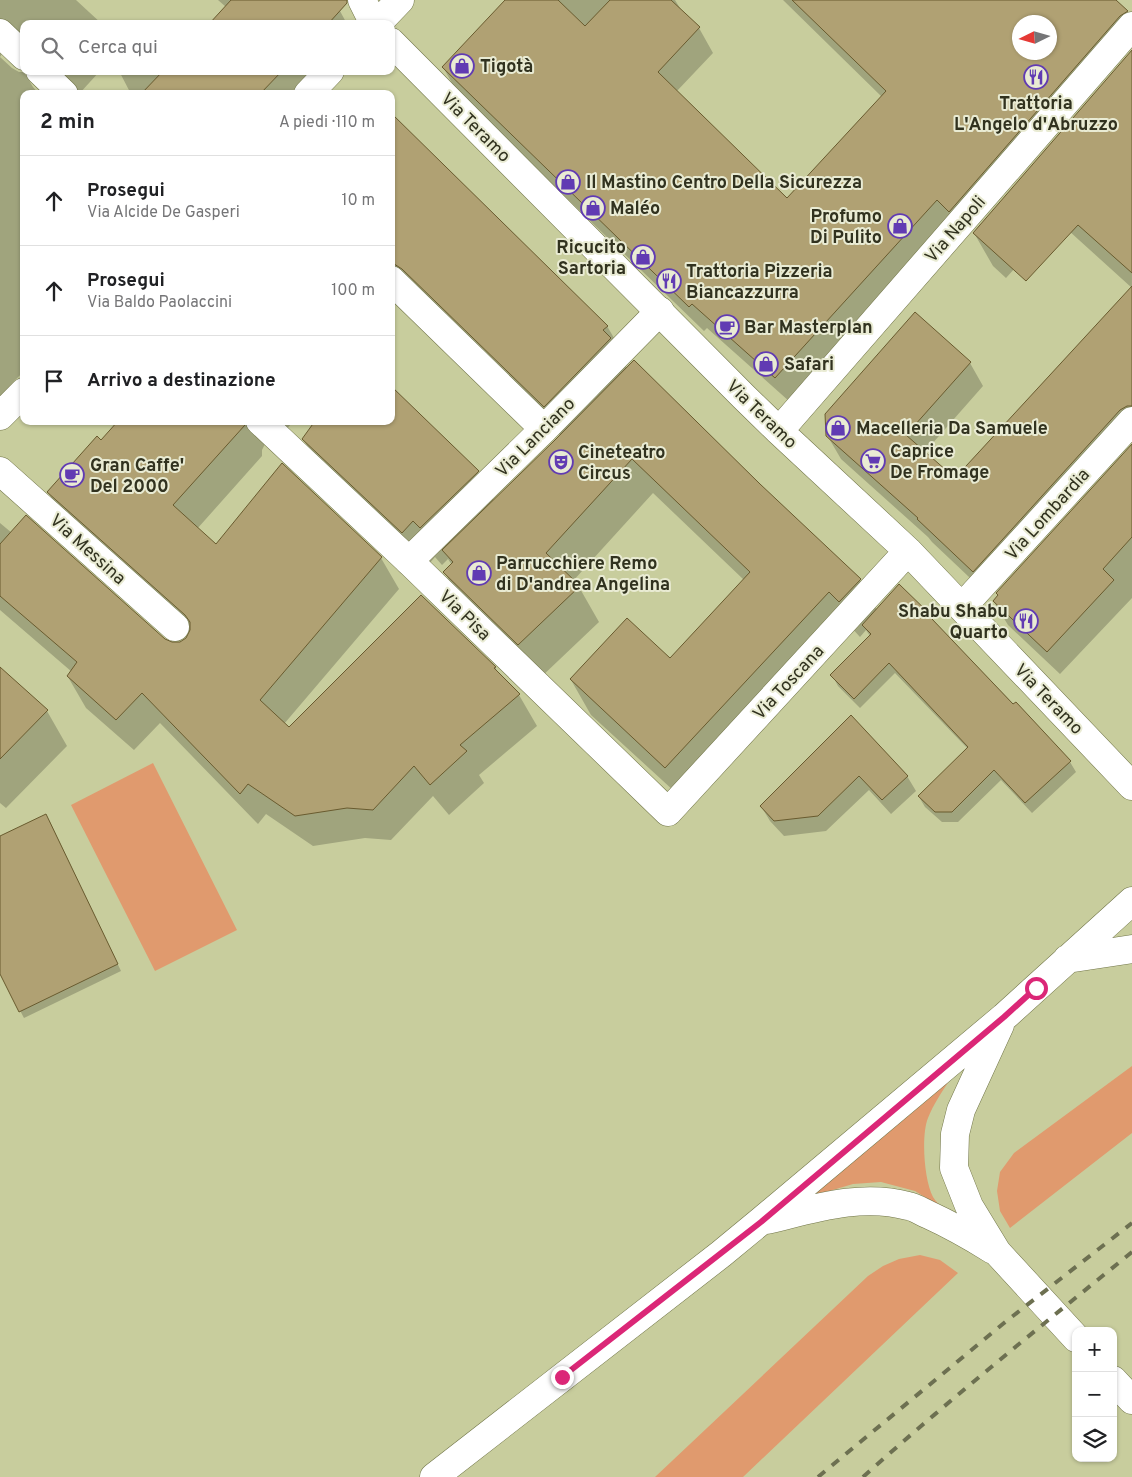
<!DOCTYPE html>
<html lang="it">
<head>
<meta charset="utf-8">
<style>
	:root { --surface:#fff; --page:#f6f6f6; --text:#202124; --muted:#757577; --line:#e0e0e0 }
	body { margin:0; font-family:Overpass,sans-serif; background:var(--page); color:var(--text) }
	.controls { position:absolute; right:15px; bottom:15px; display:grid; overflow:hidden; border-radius:10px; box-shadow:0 1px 4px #0004 }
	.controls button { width:45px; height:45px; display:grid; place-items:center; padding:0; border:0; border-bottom:1px solid var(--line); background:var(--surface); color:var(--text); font:25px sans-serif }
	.compass { position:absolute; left:1012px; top:15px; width:45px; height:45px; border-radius:50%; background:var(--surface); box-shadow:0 1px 4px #0004; rotate:265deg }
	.stop { position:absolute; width:15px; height:15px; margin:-11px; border:4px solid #db2777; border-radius:50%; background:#fff }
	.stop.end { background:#db2777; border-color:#fff; box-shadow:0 1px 5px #0008 }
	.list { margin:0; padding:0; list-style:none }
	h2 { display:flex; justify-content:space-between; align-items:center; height:65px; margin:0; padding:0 20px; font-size:21px }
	h2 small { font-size:16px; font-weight:400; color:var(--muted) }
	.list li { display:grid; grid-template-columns:32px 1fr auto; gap:15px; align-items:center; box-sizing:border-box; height:90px; padding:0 20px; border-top:1px solid var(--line) }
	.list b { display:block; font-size:19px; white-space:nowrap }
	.list p { margin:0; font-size:16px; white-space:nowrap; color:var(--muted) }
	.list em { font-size:16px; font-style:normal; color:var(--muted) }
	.icon { flex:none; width:28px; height:28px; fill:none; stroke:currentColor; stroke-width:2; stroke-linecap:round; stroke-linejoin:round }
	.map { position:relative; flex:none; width:1132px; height:1477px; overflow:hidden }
	.search { position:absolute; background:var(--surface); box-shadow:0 1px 4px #0004; left:20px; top:20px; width:375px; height:55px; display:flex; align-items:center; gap:12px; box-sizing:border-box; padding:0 18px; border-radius:10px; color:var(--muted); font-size:19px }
	.panel { position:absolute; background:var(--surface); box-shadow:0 1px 4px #0004; left:20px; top:90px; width:375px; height:335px; border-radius:10px }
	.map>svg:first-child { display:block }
</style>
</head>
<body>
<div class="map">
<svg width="1132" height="1477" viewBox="0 0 1132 1477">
	<rect width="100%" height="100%" fill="#c8cd9d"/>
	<path fill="#e09a6e" d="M153 763 237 930 155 971 71 805Z
		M1132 1066V1133L1010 1228 1000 1211 997 1191 1000 1172 1014 1153Z
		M949 1081C942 1092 933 1105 928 1118 921 1135 924 1180 933 1197 936 1202 940 1205 944 1209L915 1191 881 1182 853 1184 809 1197Z
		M920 1255 940 1260 958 1273 743 1477H655L868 1276 883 1266 899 1259Z"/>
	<path fill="#0003" fill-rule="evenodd" d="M0 0H76L102 24H24V47L5 49 0 57 12 68 19 72H24L33 87 39 94H24V371L0 396Z
		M218 0H329L340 11 347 24H210L226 7Z
		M507 0H675L683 13 699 28 713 53 676 92 788 199 882 97 783 0H1115L1127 12 1132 20 790 402 707 328 704 331 457 92 443 67ZM1020 22H1050V52H1020Z
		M1132 52V288L1058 221 1006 278 993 266 974 233Z
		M49 71H100L79 94H75Z
		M119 71H324L302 94H131Z
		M391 122 607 326 625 357 622 360 627 368 759 485 860 580 877 610 932 618 938 627 1070 762 1076 772 1032 813 1001 780 958 822H942L925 807 919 797 968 749 895 673 860 708 838 686 832 675 870 636 866 630 860 637 850 626 686 802 591 715 571 680 670 660 744 580 653 493 573 581 579 587 599 622 539 679 465 608 445 573 452 565 448 559 442 565 435 557 424 570 325 476 303 439 478 472 494 501 561 436 421 300 391 288Z
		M1132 348V435L987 594 932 542 928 537 841 459 827 435 970 363 983 386 924 453 955 479Z
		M120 421H294L280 436 266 442 262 450V456L197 529 217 546 381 558 399 589 284 724 289 729 495 667 499 675 519 695 537 726 479 775 484 783 449 815 433 796 391 840 365 838 313 846 266 814 258 824 160 723 134 750 86 708 68 677 72 672 0 610V523L12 533 164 640 172 644 181 643 187 639 190 633 66 523 48 492 101 442Z
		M1132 446V598L1060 674 1008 625 994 602Z
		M0 669 47 711 67 746 6 808 0 803Z
		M851 717 907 776 916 791 891 814 869 790 826 831 784 836 770 821 761 806Z
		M50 822 121 971 24 1018 0 973V837Z"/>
	<path fill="#b0a173" stroke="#695b2f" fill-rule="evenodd" d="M231 0H347V3L328 24H209Z
		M505 0H558L585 26 610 0H671L700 27 658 72 787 198 886 91 792 0H1116L1128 11 1120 16 949 212 937 200 775 378 692 304 689 307 442 67ZM1020 22H1050V52H1020Z
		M1132 50V273L1078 225 1026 281 973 233Z
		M163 71H282L260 94H141Z
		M391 113 608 326 603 330 611 338 544 407 402 269 391 262Z
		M1132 286V406H1127L1120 410 973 572 917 519 918 518 826 436 825 414 915 312 971 362 906 435 955 478Z
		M634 360 760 484 861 579 839 602 829 592 665 768 570 679 627 618 670 658 750 572 632 459 546 553 580 586 518 645 443 572 453 562 442 550 555 440Z
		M391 386 479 471 420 528 413 521 402 533 302 439 315 421H391Z
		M118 421H245V425L173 505 216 544 282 463 382 557 260 700 289 727 421 595 496 667 494 668 520 694 460 745 467 751 430 785 414 766 373 810 347 808 295 816 248 784 240 794 142 693 116 720 67 676 77 662 0 596V544L26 515 165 639 172 642H180L186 638 190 630V622L185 615 47 492 97 436 101 440Z
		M1132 444V537L1103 569 1114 580 1047 652 993 601 998 595 996 593Z
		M899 584 933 617 932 619 1013 704 1016 702 1071 761 1025 803 994 770 952 812H935L918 796 968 747 889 663 854 699 830 675 871 634 862 625Z
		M0 667 48 710 0 759Z
		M851 715 908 776 882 800 859 776 818 816 774 821 760 806Z
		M46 814 118 964 19 1012 0 974V836Z"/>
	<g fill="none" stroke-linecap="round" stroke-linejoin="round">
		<g stroke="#717548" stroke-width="29">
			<path id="pedestrian" d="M391 280 544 429
				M409 561 544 429 660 311"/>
		</g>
		<g stroke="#717548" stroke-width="29">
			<path id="minor" d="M362 0 374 24
				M377 24 400 0
				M0 33 24 56
				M391 42 744 397 779 431 908 551 1132 786
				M40 71 64 94
				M308 94 330 71
				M0 416 24 392
				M260 421 409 561 668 812 908 551
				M779 431 1132 26
				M0 471 175 627
				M962 607 1132 421"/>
		</g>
		<g stroke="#717548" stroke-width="29">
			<path id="secondary" d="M1067 959 1132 949
				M1000 1025 961 1110 955 1134 954 1168 969 1206 997 1252 1076 1338
				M767 1220C813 1209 861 1193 908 1206 915 1207 922 1212 929 1215 951 1225 972 1237 993 1250
				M1113 1380 1132 1400
				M434 1477 721 1254 761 1221 1004 1017 1132 901"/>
		</g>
		<use href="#pedestrian" stroke="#fff" stroke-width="28"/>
		<use href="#minor" stroke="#fff" stroke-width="28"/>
		<use href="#secondary" stroke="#fff" stroke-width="28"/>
		<path stroke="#6d7051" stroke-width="4" stroke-dasharray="9 9" stroke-linecap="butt" d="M818 1477 1004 1323 1132 1223
			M863 1477C950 1399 1041 1326 1132 1252"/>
	</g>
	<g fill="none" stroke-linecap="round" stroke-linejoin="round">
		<path stroke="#db2777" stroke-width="6" d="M562 1377 761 1222 1004 1017 1036 988"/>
	</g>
	<defs>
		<g id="shop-ring" transform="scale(1.25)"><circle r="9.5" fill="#e9ebd3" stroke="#613bb3" stroke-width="1.5"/><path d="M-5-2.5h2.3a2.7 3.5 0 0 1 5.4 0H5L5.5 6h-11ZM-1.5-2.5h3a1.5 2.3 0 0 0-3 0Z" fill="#613bb3"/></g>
		<g id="restaurant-ring" transform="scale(1.25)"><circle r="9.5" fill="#e9ebd3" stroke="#613bb3" stroke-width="1.5"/><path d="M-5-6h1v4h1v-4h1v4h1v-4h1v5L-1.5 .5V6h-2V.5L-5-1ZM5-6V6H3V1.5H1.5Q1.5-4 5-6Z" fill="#613bb3"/></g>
		<g id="cafe-ring" transform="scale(1.25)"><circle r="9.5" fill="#e9ebd3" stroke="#613bb3" stroke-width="1.5"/><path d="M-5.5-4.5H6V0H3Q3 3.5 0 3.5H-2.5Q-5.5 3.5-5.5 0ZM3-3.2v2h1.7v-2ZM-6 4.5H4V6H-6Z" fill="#613bb3"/></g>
		<g id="supermarket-ring" transform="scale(1.25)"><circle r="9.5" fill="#e9ebd3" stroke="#613bb3" stroke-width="1.5"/><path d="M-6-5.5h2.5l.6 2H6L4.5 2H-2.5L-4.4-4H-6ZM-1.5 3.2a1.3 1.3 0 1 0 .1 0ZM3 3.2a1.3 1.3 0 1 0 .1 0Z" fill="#613bb3"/></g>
		<g id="theatre-ring" transform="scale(1.25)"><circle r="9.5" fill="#e9ebd3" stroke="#613bb3" stroke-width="1.5"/><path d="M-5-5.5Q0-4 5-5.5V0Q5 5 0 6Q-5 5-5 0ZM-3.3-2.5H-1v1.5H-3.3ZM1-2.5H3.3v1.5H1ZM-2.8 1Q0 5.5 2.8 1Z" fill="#613bb3"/></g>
	</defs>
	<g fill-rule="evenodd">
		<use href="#shop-ring" x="462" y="66"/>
		<use href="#restaurant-ring" x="1036" y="77"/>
		<use href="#shop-ring" x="568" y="182"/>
		<use href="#shop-ring" x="593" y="208"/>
		<use href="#shop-ring" x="900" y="226"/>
		<use href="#shop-ring" x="643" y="257"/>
		<use href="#restaurant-ring" x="669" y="281"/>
		<use href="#cafe-ring" x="727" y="327"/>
		<use href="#shop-ring" x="766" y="364"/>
		<use href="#shop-ring" x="838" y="428"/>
		<use href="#supermarket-ring" x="873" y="461"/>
		<use href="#theatre-ring" x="561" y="462"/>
		<use href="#cafe-ring" x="72" y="475"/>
		<use href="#shop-ring" x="479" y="573"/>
		<use href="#restaurant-ring" x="1026" y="621"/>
	</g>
	<g text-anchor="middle" stroke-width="4" stroke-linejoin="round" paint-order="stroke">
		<g font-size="18" font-weight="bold" fill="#31321f" stroke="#e9ebd3" text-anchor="start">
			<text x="480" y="72">Tigotà</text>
			<text x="1036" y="109" text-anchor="middle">Trattoria<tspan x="1036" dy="21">L'Angelo d'Abruzzo</tspan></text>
			<text x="586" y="188">Il Mastino Centro Della Sicurezza</text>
			<text x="610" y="214">Maléo</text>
			<text x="882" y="222" text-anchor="end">Profumo<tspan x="882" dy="21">Di Pulito</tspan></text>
			<text x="626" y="253" text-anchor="end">Ricucito<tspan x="626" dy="21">Sartoria</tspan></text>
			<text x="686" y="277">Trattoria Pizzeria<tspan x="686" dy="21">Biancazzurra</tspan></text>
			<text x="744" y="333">Bar Masterplan</text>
			<text x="784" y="370">Safari</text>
			<text x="856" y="434">Macelleria Da Samuele</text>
			<text x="890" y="457">Caprice<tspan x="890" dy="21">De Fromage</tspan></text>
			<text x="578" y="458">Cineteatro<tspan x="578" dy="21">Circus</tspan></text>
			<text x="90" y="471">Gran Caffe'<tspan x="90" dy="21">Del 2000</tspan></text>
			<text x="496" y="569">Parrucchiere Remo<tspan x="496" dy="21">di D'andrea Angelina</tspan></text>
			<text x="1008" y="617" text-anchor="end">Shabu Shabu<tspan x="1008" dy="21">Quarto</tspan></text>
		</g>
		<g font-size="18" fill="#31321f" stroke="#e9ebd3">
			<text transform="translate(476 127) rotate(45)" y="6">Via Teramo</text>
			<text transform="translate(955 229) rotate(-49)" y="6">Via Napoli</text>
			<text transform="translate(762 414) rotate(44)" y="6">Via Teramo</text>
			<text transform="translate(535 437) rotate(-45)" y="6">Via Lanciano</text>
			<text transform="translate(1047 514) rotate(-48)" y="6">Via Lombardia</text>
			<text transform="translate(88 549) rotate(42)" y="6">Via Messina</text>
			<text transform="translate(465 615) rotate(44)" y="6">Via Pisa</text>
			<text transform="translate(788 682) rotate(-47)" y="6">Via Toscana</text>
			<text transform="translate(1049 699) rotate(46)" y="6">Via Teramo</text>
		</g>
	</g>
</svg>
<div class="controls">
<button>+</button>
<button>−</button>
<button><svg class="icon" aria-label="layers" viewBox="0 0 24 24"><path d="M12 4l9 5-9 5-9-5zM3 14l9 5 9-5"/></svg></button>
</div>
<svg class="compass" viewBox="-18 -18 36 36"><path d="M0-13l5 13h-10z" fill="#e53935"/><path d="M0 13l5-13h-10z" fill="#757577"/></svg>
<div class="stop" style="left:1036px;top:988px"></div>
<div class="stop end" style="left:562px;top:1377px"></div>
<div class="search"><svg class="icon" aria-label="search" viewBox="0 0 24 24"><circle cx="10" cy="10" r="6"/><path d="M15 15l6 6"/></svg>Cerca qui</div>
<section class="panel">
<h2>2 min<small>A piedi · 110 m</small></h2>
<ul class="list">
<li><svg class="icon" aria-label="ahead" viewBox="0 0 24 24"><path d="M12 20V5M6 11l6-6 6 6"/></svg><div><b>Prosegui</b><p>Via Alcide De Gasperi</p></div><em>10 m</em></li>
<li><svg class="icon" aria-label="ahead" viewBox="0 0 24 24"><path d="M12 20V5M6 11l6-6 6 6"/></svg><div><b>Prosegui</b><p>Via Baldo Paolaccini</p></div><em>100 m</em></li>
<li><svg class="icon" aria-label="arrive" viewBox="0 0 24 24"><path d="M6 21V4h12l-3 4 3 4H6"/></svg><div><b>Arrivo a destinazione</b></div></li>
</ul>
</section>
</div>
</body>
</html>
